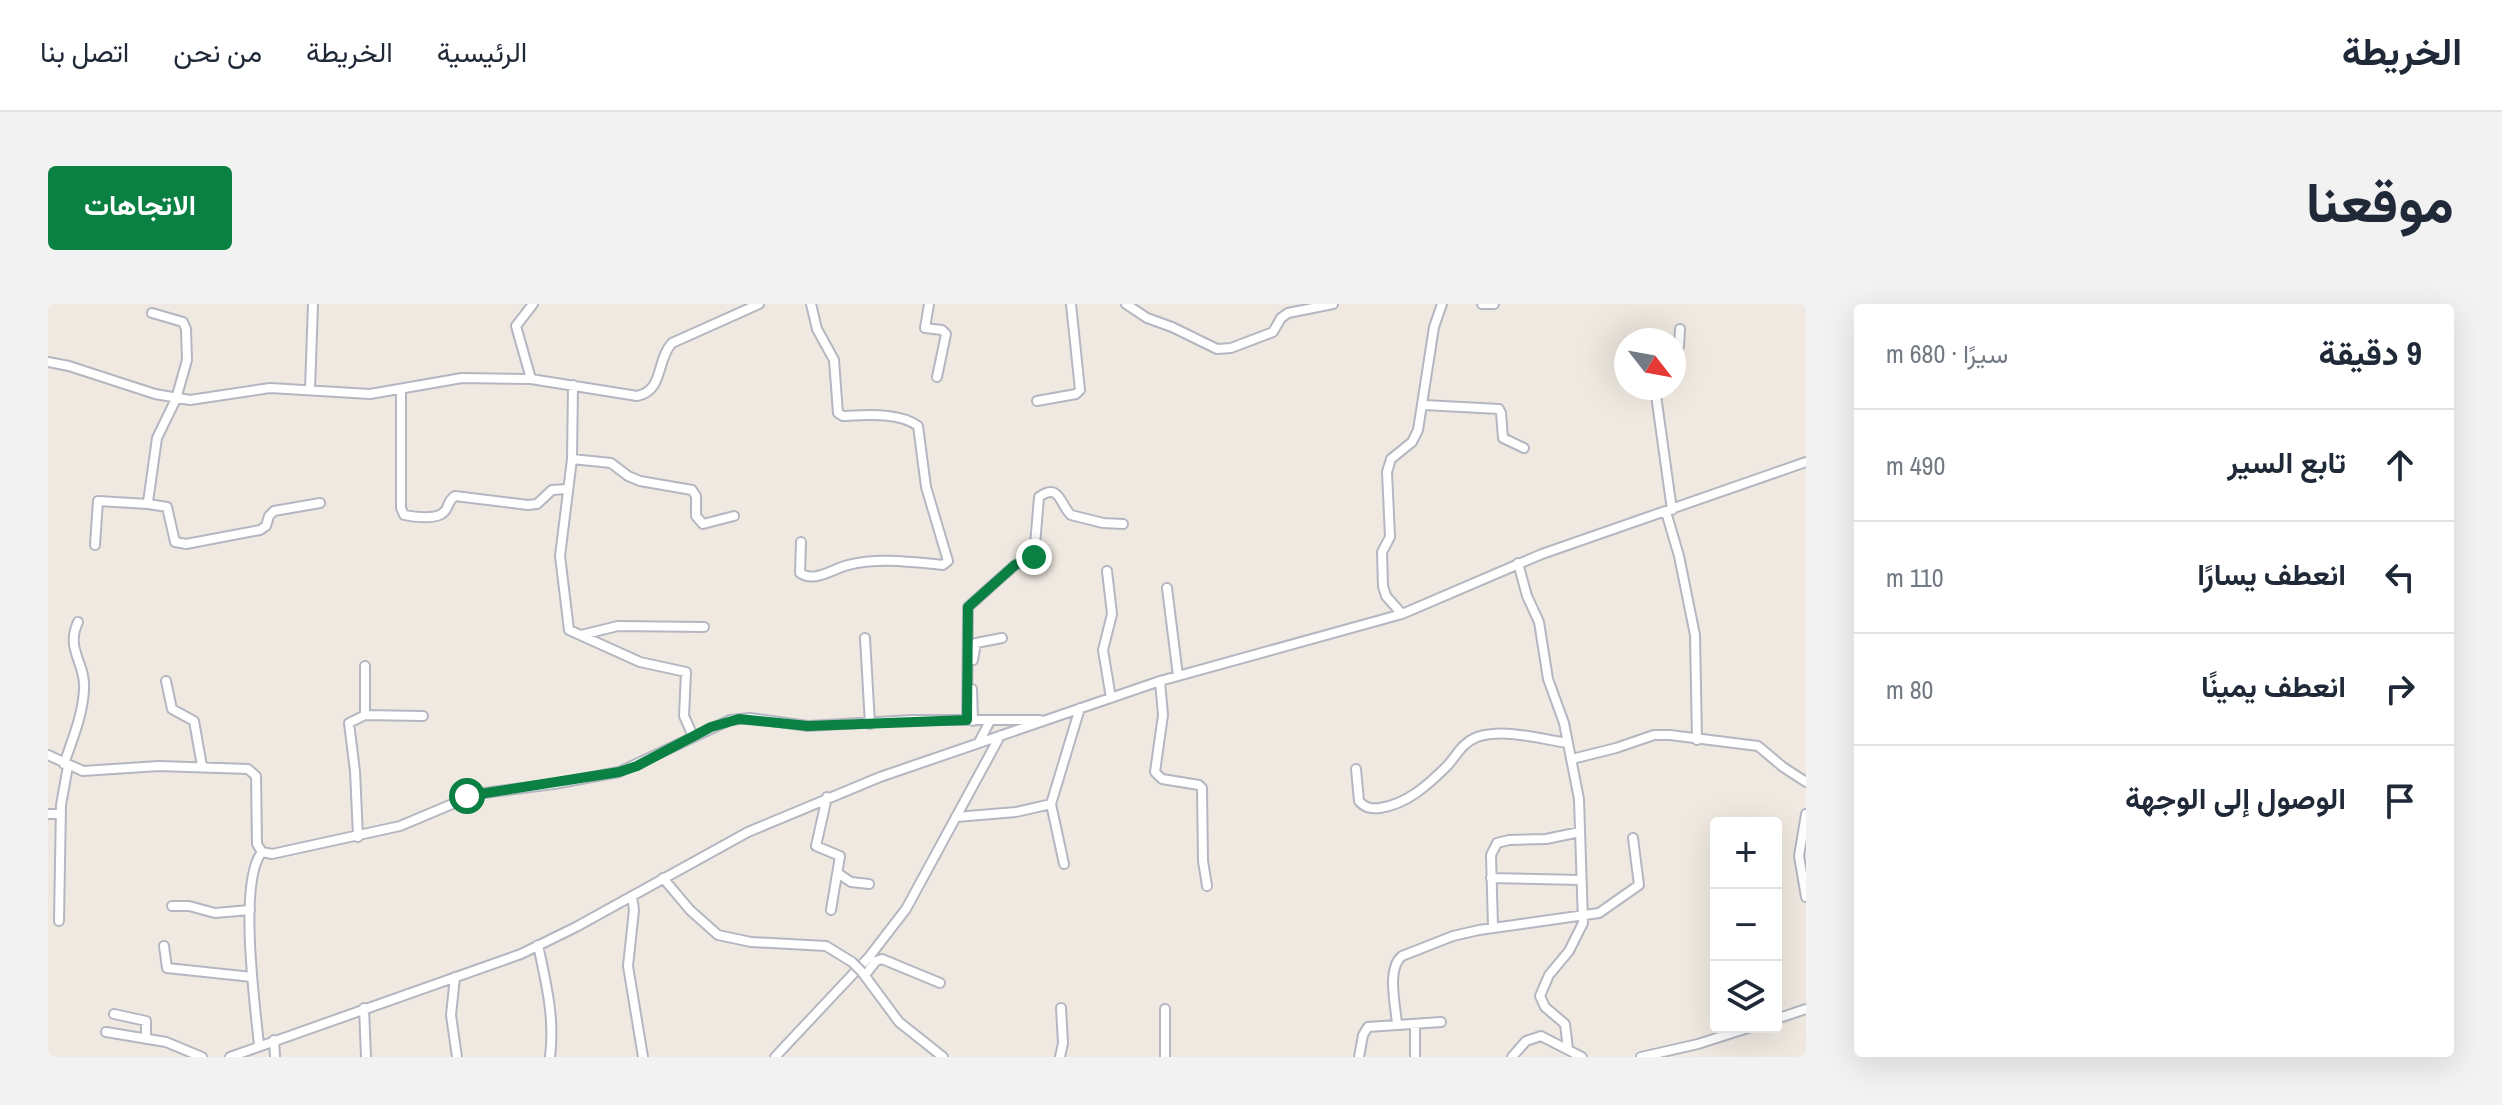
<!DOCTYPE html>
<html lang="ar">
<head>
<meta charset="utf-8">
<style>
	:root { --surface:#fff; --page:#f2f2f3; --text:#1f2937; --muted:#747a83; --line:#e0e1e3; --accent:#0b8043 }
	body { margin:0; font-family:"Archivo Narrow",Vazirmatn,sans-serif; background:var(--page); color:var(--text); direction:rtl }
	.controls { position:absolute; right:24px; bottom:24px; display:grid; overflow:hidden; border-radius:8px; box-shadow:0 8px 32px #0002 }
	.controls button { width:72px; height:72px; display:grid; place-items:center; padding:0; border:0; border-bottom:2px solid var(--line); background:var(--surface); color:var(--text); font:40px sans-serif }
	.compass { position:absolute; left:1566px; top:24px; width:72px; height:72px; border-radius:50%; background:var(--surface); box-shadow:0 8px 32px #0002; rotate:121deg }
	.stop { position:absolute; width:24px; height:24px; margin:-18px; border:6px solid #0b8043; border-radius:50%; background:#fff }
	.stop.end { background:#0b8043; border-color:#fff; box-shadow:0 2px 8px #0008 }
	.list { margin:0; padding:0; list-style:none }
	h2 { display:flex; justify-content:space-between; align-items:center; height:104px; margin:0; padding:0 32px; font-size:34px }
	h2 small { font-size:26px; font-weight:400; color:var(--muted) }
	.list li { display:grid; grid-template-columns:52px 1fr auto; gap:24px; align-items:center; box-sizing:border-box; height:112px; padding:0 32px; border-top:2px solid var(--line) }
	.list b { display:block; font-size:30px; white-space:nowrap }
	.list em { font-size:26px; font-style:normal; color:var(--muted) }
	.icon { flex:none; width:44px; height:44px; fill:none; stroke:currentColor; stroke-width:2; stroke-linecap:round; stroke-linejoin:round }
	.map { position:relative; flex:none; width:1758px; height:753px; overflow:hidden; direction:ltr; border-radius:8px }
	header { display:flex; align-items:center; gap:48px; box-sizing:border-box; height:112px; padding:0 40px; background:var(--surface); border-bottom:2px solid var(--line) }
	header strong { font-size:38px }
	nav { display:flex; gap:44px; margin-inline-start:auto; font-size:28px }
	.intro { display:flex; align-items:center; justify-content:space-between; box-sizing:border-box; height:192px; padding:0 48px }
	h1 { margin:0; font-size:56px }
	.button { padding:20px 36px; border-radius:8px; background:var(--accent); color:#fff; font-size:28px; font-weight:700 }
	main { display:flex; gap:48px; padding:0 48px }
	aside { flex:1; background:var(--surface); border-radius:8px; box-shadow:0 8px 32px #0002 }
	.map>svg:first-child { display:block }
</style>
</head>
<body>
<header>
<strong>الخريطة</strong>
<nav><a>الرئيسية</a><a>الخريطة</a><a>من نحن</a><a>اتصل بنا</a></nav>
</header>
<div class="intro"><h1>موقعنا</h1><a class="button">الاتجاهات</a></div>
<main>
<aside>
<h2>9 دقيقة<small>سيرًا · 680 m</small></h2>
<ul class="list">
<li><svg class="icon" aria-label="ahead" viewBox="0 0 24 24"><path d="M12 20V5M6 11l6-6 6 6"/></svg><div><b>تابع السير</b></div><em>490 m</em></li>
<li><svg class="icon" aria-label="left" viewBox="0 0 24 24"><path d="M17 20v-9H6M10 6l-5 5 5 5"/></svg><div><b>انعطف يسارًا</b></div><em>110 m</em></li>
<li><svg class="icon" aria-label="right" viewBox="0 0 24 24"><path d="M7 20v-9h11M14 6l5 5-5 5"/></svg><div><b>انعطف يمينًا</b></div><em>80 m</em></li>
<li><svg class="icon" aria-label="arrive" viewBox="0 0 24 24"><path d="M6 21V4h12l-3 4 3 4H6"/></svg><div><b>الوصول إلى الوجهة</b></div></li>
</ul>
</aside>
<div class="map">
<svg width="1758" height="753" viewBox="0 0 1758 753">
	<rect width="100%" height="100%" fill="#efe9e1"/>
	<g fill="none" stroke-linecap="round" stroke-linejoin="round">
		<g stroke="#b4b7c1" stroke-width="12">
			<path id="minor" d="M881 0 877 24 894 26 898 30 889 73
				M1078 0 1099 14 1124 23 1169 45 1183 44 1225 28 1233 14 1240 9 1285 0
				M1434 0H1446
				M104 9 135 18 138 25 139 56 128 95 109 134 100 198V200L119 203 127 238 138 240 212 226 218 222 221 212 226 207 272 199
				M1626 48 1631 42 1632 25
				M0 58 21 62 107 90 142 96 222 84 322 90 414 74 483 75 589 92C616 87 608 56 624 39L711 0
				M483 75 468 22 485 0
				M525 81 524 155 512 252 521 326 592 358 638 368 636 412 645 432
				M1607 84 1624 206
				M262 85 265 0
				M353 85V204L356 211C365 213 389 216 396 208 402 202 399 197 407 192L480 201 489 200 504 186 519 185
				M989 97 1028 90 1032 86 1023 0
				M1376 101 1451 105 1453 109 1455 134 1476 144
				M524 155 563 159 580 172 592 177 644 186 648 192V212L655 220 686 212
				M1618 208 1631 252 1647 331 1649 436
				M753 238 752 269C767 279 784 265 800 261 831 253 864 258 895 261L900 257 878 183 870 122C851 108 818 111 795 112L790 109 786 56 769 25 763 0
				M47 241 50 197 100 200
				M1470 259 1479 292 1491 318 1500 375 1516 419 1531 495 1535 619 1521 647 1501 671 1492 692 1497 703 1517 720 1520 745
				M1059 267 1064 310 1055 346 1063 394
				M1119 284 1130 372
				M1354 310 1338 292 1335 282 1334 248 1342 233 1339 168 1343 155 1364 138 1370 126 1386 23 1394 0
				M533 331 570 322 656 323
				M817 334 822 420
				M925 356 928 339 954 334
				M118 377 124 405 146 417 154 462
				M1112 377 1115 411 1107 468 1114 475 1151 481 1154 484 1155 557 1159 582
				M924 385 925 417
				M317 411V362
				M919 416 920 303 967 261 986 253 991 193C1012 178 1012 201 1023 211L1055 219 1075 220
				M931 438 942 417
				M0 451 35 467 111 462 200 465 208 472 209 540 214 548 224 550 352 522 428 490 506 480 571 468 682 416 702 414 760 422 864 416H992
				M1524 455 1568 444 1606 431H1622L1710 442 1735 463 1758 478
				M16 460C24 436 35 411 36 385 38 359 17 346 30 318
				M1308 465 1311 497C1317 504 1323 505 1332 504 1359 500 1380 481 1399 462 1409 451 1414 439 1429 433 1458 424 1491 435 1520 439
				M779 493 768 542 792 552 783 606
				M1003 500 1016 560
				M0 510H13
				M1758 510 1751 552 1758 593
				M908 513 968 508 1003 500 1032 404
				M310 533 307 467 301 419 317 411 375 412
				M791 570 803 578 821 580
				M615 574 642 606 670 631 703 638 778 642 804 658
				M1443 574 1533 576
				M584 592 586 606 580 662 595 753
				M124 602H141L167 609 202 606
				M11 617 13 501 20 462
				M1445 623 1443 551 1449 539 1461 536 1498 535 1532 528
				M490 641C498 679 507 714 502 753
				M116 642 119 664 204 673
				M814 668 851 718 895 753
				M817 671 828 657 834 655 892 679
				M407 673 403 711 409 753
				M316 704 318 753
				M66 710 98 717V735
				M1728 715 1758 705
				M1349 721C1348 702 1338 665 1354 652L1405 632 1431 626 1551 609 1591 581 1585 534
				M58 728 118 738 154 753
				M226 736 227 753
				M211 741C207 701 190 577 214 548
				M182 753 473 650 528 623 700 528 832 473 1112 377 1354 310 1494 250 1758 158
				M727 753 821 653 858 605 952 432
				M1012 753 1015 739 1013 704
				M1117 753V705
				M1311 753 1315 731 1320 723 1393 718
				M1367 753V721
				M1464 753 1478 737 1493 732 1534 753
				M1593 753 1650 740 1703 723"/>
		</g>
		<use href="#minor" stroke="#fff" stroke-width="8"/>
		<g stroke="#b4b7c1" stroke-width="12" stroke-linecap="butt">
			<path id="minor-bridge" d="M804 658 814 668"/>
		</g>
		<use href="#minor-bridge" stroke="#fff" stroke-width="8"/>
	</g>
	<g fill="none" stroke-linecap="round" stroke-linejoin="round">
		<path stroke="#0b8043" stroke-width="10" d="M419 492 571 468 589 462 663 423 691 415 760 422 919 416 920 303 967 261 986 253"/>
	</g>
</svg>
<div class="controls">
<button>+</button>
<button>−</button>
<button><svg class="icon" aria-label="layers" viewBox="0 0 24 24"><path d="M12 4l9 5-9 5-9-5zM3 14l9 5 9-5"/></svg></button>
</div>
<svg class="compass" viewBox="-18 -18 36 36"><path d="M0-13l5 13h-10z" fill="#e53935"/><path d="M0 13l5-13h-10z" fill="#747a83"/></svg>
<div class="stop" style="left:419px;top:492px"></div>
<div class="stop end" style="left:986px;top:253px"></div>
</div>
</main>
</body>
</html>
